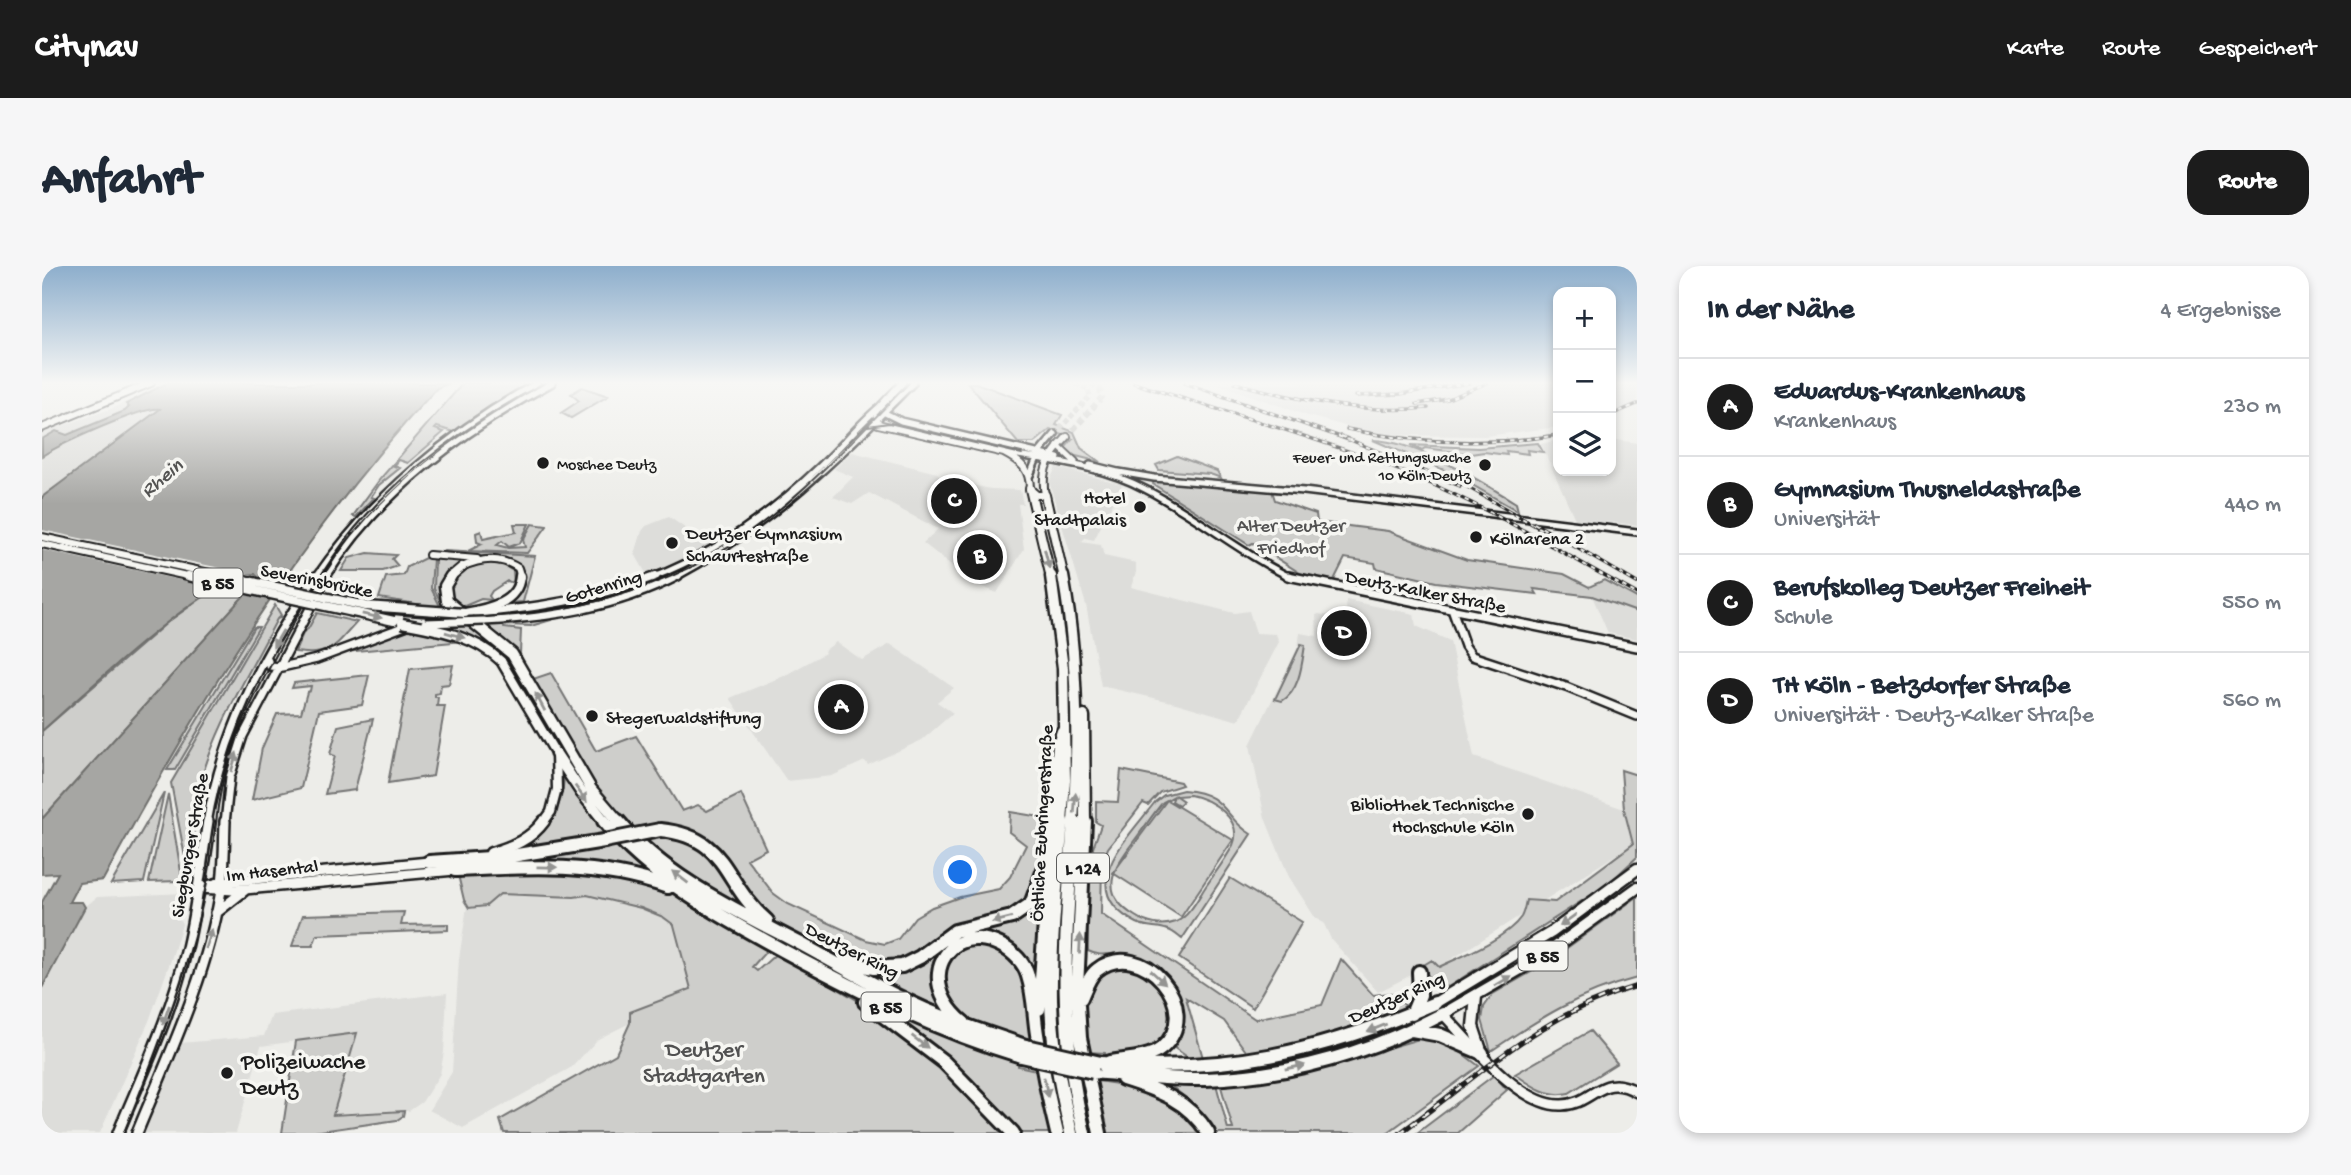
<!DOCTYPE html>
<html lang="de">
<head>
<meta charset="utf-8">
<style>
	:root { --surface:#fff; --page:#f6f6f7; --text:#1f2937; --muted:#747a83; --line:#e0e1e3; --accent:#1c1c1c }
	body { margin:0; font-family:"Gochi Hand",sans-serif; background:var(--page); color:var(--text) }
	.controls { position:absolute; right:21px; top:21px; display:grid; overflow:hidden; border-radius:14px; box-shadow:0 4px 10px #0003 }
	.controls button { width:63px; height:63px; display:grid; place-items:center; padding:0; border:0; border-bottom:2px solid var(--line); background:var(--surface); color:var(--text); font:35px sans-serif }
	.you { position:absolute; left:919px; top:607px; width:24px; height:24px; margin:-18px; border:5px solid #fff; border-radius:50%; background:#1a73e8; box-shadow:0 0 0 10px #1a73e833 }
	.badge { display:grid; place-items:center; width:46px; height:46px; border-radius:50%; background:var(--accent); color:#fff; font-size:23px; font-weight:700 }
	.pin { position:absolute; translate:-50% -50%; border:4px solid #fff; box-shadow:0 2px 7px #0006 }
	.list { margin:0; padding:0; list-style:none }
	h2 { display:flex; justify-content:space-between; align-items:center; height:91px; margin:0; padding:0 28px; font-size:30px }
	h2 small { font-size:23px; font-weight:400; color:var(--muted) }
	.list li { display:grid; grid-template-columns:46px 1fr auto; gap:21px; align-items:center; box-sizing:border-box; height:98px; padding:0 28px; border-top:2px solid var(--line) }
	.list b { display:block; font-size:26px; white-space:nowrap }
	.list p { margin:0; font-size:23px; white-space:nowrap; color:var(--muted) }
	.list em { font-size:23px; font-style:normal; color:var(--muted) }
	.icon { flex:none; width:38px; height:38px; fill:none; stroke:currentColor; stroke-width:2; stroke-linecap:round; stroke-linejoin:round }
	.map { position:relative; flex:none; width:1595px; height:867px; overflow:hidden; border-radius:21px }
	header { display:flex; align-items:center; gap:42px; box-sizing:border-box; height:98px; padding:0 35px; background:var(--accent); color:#fff }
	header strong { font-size:33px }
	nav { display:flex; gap:38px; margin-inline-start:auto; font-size:24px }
	.intro { display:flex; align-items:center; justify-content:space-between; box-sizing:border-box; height:168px; padding:0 42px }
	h1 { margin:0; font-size:49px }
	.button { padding:18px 32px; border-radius:21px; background:var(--accent); color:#fff; font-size:24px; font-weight:700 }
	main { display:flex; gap:42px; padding:0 42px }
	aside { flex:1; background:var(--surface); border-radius:21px; box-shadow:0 4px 10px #0003 }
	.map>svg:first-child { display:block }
</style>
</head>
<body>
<header>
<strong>Citynav</strong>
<nav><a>Karte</a><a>Route</a><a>Gespeichert</a></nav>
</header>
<div class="intro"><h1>Anfahrt</h1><a class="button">Route</a></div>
<main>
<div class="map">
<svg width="1595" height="867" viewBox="0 0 1595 867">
	<rect width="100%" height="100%" fill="#edede9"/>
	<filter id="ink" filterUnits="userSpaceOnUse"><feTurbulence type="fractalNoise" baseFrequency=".0143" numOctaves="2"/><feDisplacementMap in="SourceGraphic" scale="14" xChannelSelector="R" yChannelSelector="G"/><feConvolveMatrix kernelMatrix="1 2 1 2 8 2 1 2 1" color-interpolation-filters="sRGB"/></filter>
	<g filter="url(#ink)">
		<path fill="#ddddda" d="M124 117H143L117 145 0 231V167L71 142Z
			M1174 117H1516V161L1443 170 1336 169 1266 150Z
			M1569 117H1595V137L1569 148Z
			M1569 173 1595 177V259L1533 253 1499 178 1516 174V205H1569Z
			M810 186 895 207 902 218 916 223 920 217 949 223 978 224 981 238H976L982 283 955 327 932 317 881 277 896 263 827 227 810 238 791 231 811 211 792 203Z
			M1014 201 1080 218 1052 274 1043 272 1039 276 1059 279 1062 290 1094 297V306L1089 321 1192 347 1207 345 1214 367 1234 368 1237 376 1196 455 1134 437 1059 420 1044 339 1007 216Z
			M627 251 669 280 605 309 593 288 600 265 604 260Z
			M1550 330 1595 346V373L1566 367Z
			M1304 334 1372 348 1374 360 1408 375 1432 491 1582 543 1591 578 1397 701 1379 704 1336 726 1289 673 1282 658 1272 650 1247 611 1223 552 1208 479 1256 381 1258 367 1275 370 1274 349 1277 348 1305 353Z
			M794 376 820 394 848 378 912 422 895 436 911 447 880 474 826 499 823 495 790 510 745 515 688 432 742 410 783 387 782 385Z
			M143 627 139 632 136 648 140 658 129 694 107 755 58 867H0V722L43 641 55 631Z
			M427 627 545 629 598 641 631 654 649 724 589 745 588 757 556 773 530 801 421 862 387 844 410 806 417 693Z
			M405 727 402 786 398 808 380 836 367 845 290 849 314 767 219 780 194 867H103L138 777 222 770 230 749Z"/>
		<path fill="#cececb" stroke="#757574" stroke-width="2" fill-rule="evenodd" d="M421 117H492L415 167 395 161 393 163 402 166 366 197 357 194 352 200 358 202 337 219 329 231 332 232 314 251 311 250 338 213Z
			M926 117H934L1020 149 1014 159 1032 166 1039 182 1058 196 1030 189 1023 182 1031 173 1008 164 992 177H976Z
			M540 121 566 130 529 152 519 147 537 135 529 128Z
			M1331 174C1374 175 1437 214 1474 237L1476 245 1409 207Z
			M1496 177 1501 186 1485 184 1486 188 1464 185 1465 189 1442 186 1429 188 1383 182 1380 184 1368 179 1437 182Z
			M1135 190 1175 205 1179 212 1168 208 1117 204 1114 199Z
			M1112 215 1230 225 1233 234 1274 248 1275 256 1346 265 1425 294 1522 308 1547 321 1562 314 1595 332V346L1550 330 1492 323 1495 328 1394 316 1334 302 1333 297 1303 292 1291 316 1258 307 1211 277 1207 279 1111 218Z
			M472 258H487L478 277 467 281 460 275 455 279 466 282 483 281 481 274 490 258 505 260 485 287 426 285 440 278 435 276 434 267 439 265 441 273 474 266Z
			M402 285 493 290 481 336 467 337C473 332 483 322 483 311 483 285 417 290 398 288Z
			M326 287 354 289 350 293 356 300 341 305H299L307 292Z
			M383 292 391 293 389 322 399 342 337 332 344 311 362 309 365 301Z
			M393 293 427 295 399 318V330L408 343 402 342 392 323Z
			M447 297 461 299 471 305 472 317 465 315 450 325 447 330 450 334 439 333 420 341C391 318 422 299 447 297Z
			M204 308H213L217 313 0 553V465L127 355 170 325Z
			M233 339 239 349 237 351H240L235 353C205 411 171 465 155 528 149 553 156 585 146 607L129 517Z
			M275 347 315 356C292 381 289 391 253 386L262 365 266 363Z
			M519 351 489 360 463 359 462 362 479 364 478 388 481 395 469 380 443 358Z
			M429 358 452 375 433 374 303 386 308 382 366 362Z
			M212 361H217L133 504H125Z
			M1259 378 1263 379C1260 397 1258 425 1240 435L1233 433Z
			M411 399 407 418 399 419 398 427 393 428V431H396L395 440H403L391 510 346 517 368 403Z
			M509 407 554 485 594 470 640 545 656 539 665 545 699 528 724 583 705 593 731 627 746 638 824 674 843 678 856 673 873 651 890 641 918 631 957 623 968 611 984 579 967 566 968 546 1005 552C1003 577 1002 633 974 644 957 652 935 653 917 658 893 664 876 699 850 699 820 699 739 668 719 645 667 587 691 554 594 564L569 539 550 514 491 413Z
			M327 409 320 439 277 445 259 522 210 534 220 482 235 448 259 447 265 426 268 425 269 420 250 422 252 417Z
			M331 453 313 524 283 528 293 490 288 488 296 460Z
			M1079 504 1138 516 1140 519 1118 526 1106 539 1101 537 1066 582 1060 596 1059 648 1213 753 1280 739 1299 693 1331 729 1349 727 1366 742 1273 778 1206 788 1182 755 1144 732 1161 792H1147L1131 781C1143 768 1144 757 1140 741 1135 713 1110 692 1083 688 1068 686 1060 692 1046 685L1045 645 1051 582 1059 559 1054 556V535L1076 536Z
			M1579 504 1595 509V591L1566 618 1406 721 1390 716 1380 700 1390 694 1397 701C1420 690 1465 672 1479 651 1482 646 1483 639 1484 634L1513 636 1591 578 1582 543Z
			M522 509 550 551 567 570 474 586C504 566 521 546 522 509Z
			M1141 524C1186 527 1181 552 1209 568L1140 673C1136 670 1131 665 1126 664 1116 660 1105 662 1095 657 1029 624 1086 572 1113 536L1122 529ZM1148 529C1169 533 1202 553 1191 579 1184 593 1173 607 1164 620 1156 632 1148 650 1134 656 1120 661 1105 658 1093 650 1055 627 1072 601 1092 575 1102 562 1111 548 1121 536L1125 534 1071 607 1139 651 1191 574 1125 534 1132 530 1130 535 1137 539 1141 535 1134 530Z
			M122 527 102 616 69 618Z
			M126 528 140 612 137 615 107 616Z
			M611 569 654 574 681 605 703 643 633 598 599 571Z
			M574 576 621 617 476 598 384 602Z
			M551 606 614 619 635 627 727 682 710 701 715 705 735 687 830 743 880 780 967 867H462L458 854 574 788 588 757V746L649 723 632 659 621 651 599 642 545 629 532 631 458 628 444 640 427 642 422 634 417 613 424 607Z
			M1188 612 1260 656 1211 742 1137 692Z
			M1595 631V712C1537 727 1498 752 1449 785L1440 754 1442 741 1451 728 1503 698Z
			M998 632 992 708C976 697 968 674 947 669 937 666 930 670 921 673 886 686 883 714 902 744L828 708C875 712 886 682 923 665 951 653 977 672 998 632Z
			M362 646 359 659 406 658V664L275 669 271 680H250L261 649Z
			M941 676 971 692 985 716 991 775 975 769 973 773C958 767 941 763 927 754 905 740 889 703 915 684 921 679 933 678 941 676Z
			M1071 699 1102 704 1127 730 1131 757 1121 773 1100 786 1064 791 1063 787 1044 786 1043 729 1048 716Z
			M853 749 927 779 971 793 976 796V800L994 804 1008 867H980L930 813Z
			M1548 765 1575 797 1527 827C1506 832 1490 820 1473 808Z
			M315 767 291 849 362 845 361 850 355 854 265 867H240L254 775Z
			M1384 771 1413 782 1437 800 1345 867H1173L1160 846 1128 819 1174 818 1186 863H1191L1178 817 1250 810Z
			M1452 809 1465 824 1416 867H1375Z
			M1049 814 1082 819 1139 840 1161 867H1065Z"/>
		<path fill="#a6a6a3" stroke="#6f6f6d" stroke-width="2" d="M125 117H408L395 122C259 267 156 438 61 614L37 617 27 636H40L43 641 0 722V636L16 607 0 608V553L217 313 213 308C166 308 39 431 0 465V231L118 143C103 139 17 179 0 190V173L14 165 25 169 83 145 87 141 84 138Z"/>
		<path fill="#edede9" d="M0 264 211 309 245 318 232 335 199 328 212 311 201 313 179 323 0 284Z"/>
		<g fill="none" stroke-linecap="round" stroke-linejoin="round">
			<path stroke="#c3c3c0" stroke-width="5" stroke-dasharray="5 2.5" stroke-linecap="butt" d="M1013 168 1048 130 1046 123 1033 117"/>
			<path stroke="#c3c3c0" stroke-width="6" stroke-dasharray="6 3.5" stroke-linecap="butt" d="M1025 171 1060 131 1058 123 1050 117"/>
			<g stroke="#1c1c1c" stroke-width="10">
				<path id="secondary-far2" d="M843 147 859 155 1016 192
					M1016 180 1033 196
					M963 187C1010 195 1060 200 1103 223 1154 249 1198 287 1250 312
					M1048 199 1080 207
					M1077 206 1112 212 1262 225 1595 266
					M988 209 997 187 1013 168
					M273 312C327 233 411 162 495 117
					M284 312C338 225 422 165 510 117
					M609 312C674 287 728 248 778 200 798 182 815 160 835 143
					M632 312C724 264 799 190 871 117"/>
			</g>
			<g stroke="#1c1c1c" stroke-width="12">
				<path id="secondary-far1" d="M1246 310 1595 381
					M1411 346 1423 380 1430 390 1524 421 1595 450
					M435 347C497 342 556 332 614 310
					M442 355C510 351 574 342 636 310
					M225 393 228 400 240 401 275 393 366 359
					M165 557C180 468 222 384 274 310
					M183 557 188 511 201 470 285 310"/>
			</g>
			<g stroke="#1c1c1c" stroke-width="14">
				<path id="secondary" d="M157 622 192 624 413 604
					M158 622 180 616 387 596
					M174 647 203 624
					M1401 748C1428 776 1478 841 1520 839 1552 838 1559 805 1595 826
					M76 867C101 807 130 746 145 682 155 640 159 598 166 555
					M95 867C126 791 164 712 178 630 183 606 182 580 183 555"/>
			</g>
			<g stroke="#1c1c1c" stroke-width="10">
				<path id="primary-far2" d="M860 117 834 145 836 158 962 187C979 196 988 203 988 223L995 229H1003C998 203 1008 189 1025 171
					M0 162 109 117
					M387 289 435 293
					M420 301C439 292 458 290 476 302L479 312"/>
			</g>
			<g stroke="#1c1c1c" stroke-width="13">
				<path id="primary-far1" d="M423 347C446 343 476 337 478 310
					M459 395 514 488 515 523 509 546 501 557"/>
			</g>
			<g stroke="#1c1c1c" stroke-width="15">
				<path id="primary" d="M449 587C470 581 489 573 502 555
					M1434 731 1431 760 1440 787
					M1393 737 1510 666 1595 603
					M1401 748 1501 690 1595 622"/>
			</g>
			<g stroke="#1c1c1c" stroke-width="12">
				<path id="highway-far2" d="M988 223 1009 312
					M1003 229 1022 312
					M407 312 420 301"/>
			</g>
			<g stroke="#1c1c1c" stroke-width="15">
				<path id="highway-far1" d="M409 310 403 320 405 335 470 388 549 523 578 557
					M1009 310 1021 402 1023 514 1020 557
					M1021 310C1036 392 1037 474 1031 557
					M1042 450 1043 557
					M514 488 539 526 564 557
					M1010 557 1016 477 1020 465"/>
			</g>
			<g stroke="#1c1c1c" stroke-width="18">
				<path id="highway" d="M562 555C610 613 679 651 744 686 820 727 896 765 979 790
					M576 555C624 612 692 643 757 677 802 701 847 729 894 748 922 760 952 769 980 779
					M1020 555C1015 614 1008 674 1009 734 1010 779 1019 823 1029 867
					M1032 555C1024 667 1014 756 1042 867
					M1043 555 1035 722 1038 772 1058 867
					M618 564C688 571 679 616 725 655
					M387 596 463 591 562 575
					M413 604C486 600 556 596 626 621
					M802 696 832 702 860 700 878 691 913 665 970 651 989 638 1003 601
					M1039 732C1043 723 1047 710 1055 704 1099 669 1164 743 1120 782 1107 793 1084 793 1068 796
					M823 736 902 796 971 867
					M997 743 1010 555
					M1370 748 1378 729 1377 706
					M922 757C907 745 895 727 897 707 898 695 906 683 917 677 941 664 979 684 986 710 992 728 992 749 995 768 1000 801 1007 834 1015 867
					M1370 764 1398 769 1440 787
					M1059 797C1183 808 1279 786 1393 737
					M1051 806C1088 809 1126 814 1164 813 1248 810 1327 787 1401 748
					M1081 813C1116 824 1146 834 1166 867"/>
			</g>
			<use href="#secondary-far2" stroke="#f6f6f2" stroke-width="5"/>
			<use href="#secondary-far1" stroke="#f6f6f2" stroke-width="7"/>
			<use href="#secondary" stroke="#f6f6f2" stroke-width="9"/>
			<use href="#primary-far2" stroke="#f6f6f2" stroke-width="6"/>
			<use href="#primary-far1" stroke="#f6f6f2" stroke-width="8"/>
			<use href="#primary" stroke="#f6f6f2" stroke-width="10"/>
			<use href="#highway-far2" stroke="#f6f6f2" stroke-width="8"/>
			<use href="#highway-far1" stroke="#f6f6f2" stroke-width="10"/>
			<use href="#highway" stroke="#f6f6f2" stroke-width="12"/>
			<path stroke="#1c1c1c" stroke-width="2" d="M826 160 847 157 980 188
				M0 275C57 287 114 299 170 312 227 325 284 340 341 347 459 361 585 344 687 280 756 237 810 174 867 117
				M174 557C180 494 202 449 232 393 256 348 280 302 313 262 364 201 432 156 501 117"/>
			<path stroke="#1c1c1c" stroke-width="2.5" d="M82 867C123 766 163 665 174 555"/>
			<g stroke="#1c1c1c" stroke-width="3.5">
				<path id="rail-far1" d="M1092 117C1184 147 1280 172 1369 209 1448 242 1520 287 1595 328
					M1143 117 1307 174
					M1193 117C1257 134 1319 148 1386 142
					M1314 130 1358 128 1427 117
					M1375 138 1406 133 1445 117
					M1569 149 1595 138
					M1305 163C1376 178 1444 180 1516 169
					M1299 170 1418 220
					M1410 212 1499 263
					M1492 257 1595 317"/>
			</g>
			<g stroke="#1c1c1c" stroke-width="5">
				<path id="rail" d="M1358 867C1438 809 1498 748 1595 720"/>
			</g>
			<use href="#rail-far1" stroke="#f6f6f2" stroke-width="2" stroke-dasharray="4.5" stroke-linecap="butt"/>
			<use href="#rail" stroke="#f6f6f2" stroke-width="2.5" stroke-dasharray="7" stroke-linecap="butt"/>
			<g stroke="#1c1c1c" stroke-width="12" stroke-linecap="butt">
				<path id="secondary-bridge" d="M383 357 442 355"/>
			</g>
			<g stroke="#1c1c1c" stroke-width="10" stroke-linecap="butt">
				<path id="primary-bridge-far1" d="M0 271 191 312
					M0 278 154 312"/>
			</g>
			<g stroke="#1c1c1c" stroke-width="13" stroke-linecap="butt">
				<path id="primary-bridge" d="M146 310 352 355
					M183 310 324 340 423 347
					M360 357C396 364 431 369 459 395"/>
			</g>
			<g stroke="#1c1c1c" stroke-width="18" stroke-linecap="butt">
				<path id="highway-bridge" d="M562 575 618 564
					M980 779 1059 797
					M979 790 1051 806"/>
			</g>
			<use href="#secondary-bridge" stroke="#f6f6f2" stroke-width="7"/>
			<use href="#primary-bridge-far1" stroke="#f6f6f2" stroke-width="6"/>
			<use href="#primary-bridge" stroke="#f6f6f2" stroke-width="8"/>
			<use href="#highway-bridge" stroke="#f6f6f2" stroke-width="12"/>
		</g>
		<defs><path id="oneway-solid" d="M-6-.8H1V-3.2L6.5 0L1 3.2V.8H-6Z" transform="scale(1.75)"/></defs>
		<g fill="#949492">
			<use href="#oneway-solid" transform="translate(1005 293) rotate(76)"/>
			<use href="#oneway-solid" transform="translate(330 350) rotate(12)"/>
			<use href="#oneway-solid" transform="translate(413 369) rotate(16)"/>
			<use href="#oneway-solid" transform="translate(236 373) rotate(120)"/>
			<use href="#oneway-solid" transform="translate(498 436) rotate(-118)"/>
			<use href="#oneway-solid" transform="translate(192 496) rotate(-74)"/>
			<use href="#oneway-solid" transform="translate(539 528) rotate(54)"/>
			<use href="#oneway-solid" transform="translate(1033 537) rotate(-86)"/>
			<use href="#oneway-solid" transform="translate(505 601) rotate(1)"/>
			<use href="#oneway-solid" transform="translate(638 611) rotate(-143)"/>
			<use href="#oneway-solid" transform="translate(960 654) rotate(166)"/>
			<use href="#oneway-solid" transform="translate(1526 654) rotate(144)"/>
			<use href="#oneway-solid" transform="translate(167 673) rotate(-73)"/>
			<use href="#oneway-solid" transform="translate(1038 678) rotate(-87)"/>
			<use href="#oneway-solid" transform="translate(1116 711) rotate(42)"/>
			<use href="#oneway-solid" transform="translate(1461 715) rotate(-31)"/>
			<use href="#oneway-solid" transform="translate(124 749) rotate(109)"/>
			<use href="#oneway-solid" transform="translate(1335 762) rotate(158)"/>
			<use href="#oneway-solid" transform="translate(878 776) rotate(37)"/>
			<use href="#oneway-solid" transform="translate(1253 801) rotate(-11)"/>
			<use href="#oneway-solid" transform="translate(1004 821) rotate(78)"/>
		</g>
	</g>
	<linearGradient id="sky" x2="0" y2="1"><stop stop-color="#8daecc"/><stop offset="0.49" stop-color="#f7f7f5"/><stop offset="1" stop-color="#f7f7f5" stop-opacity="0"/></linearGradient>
	<rect width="1595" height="238" fill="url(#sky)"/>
	<g fill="#1c1c1c" stroke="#f6f6f2" stroke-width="2.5">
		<circle cx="501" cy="197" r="7"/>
		<circle cx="1443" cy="199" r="7"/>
		<circle cx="1098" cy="241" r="7"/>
		<circle cx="1434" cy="271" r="7"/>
		<circle cx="630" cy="277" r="7"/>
		<circle cx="550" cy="450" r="7"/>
		<circle cx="1486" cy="548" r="7"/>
		<circle cx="185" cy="807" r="7"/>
	</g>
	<g text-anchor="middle" stroke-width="7" stroke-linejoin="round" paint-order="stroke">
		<g font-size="16" fill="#1c1c1c" stroke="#f6f6f2" text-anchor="end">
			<text x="1429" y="196">Feuer- und Rettungswache<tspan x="1429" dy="18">10 Köln-Deutz</tspan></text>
			<text x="515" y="203" text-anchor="start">Moschee Deutz</text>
		</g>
		<g fill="#f6f6f2" stroke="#5d5d5c" stroke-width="2">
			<rect x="151.5" y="302.5" width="49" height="29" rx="5"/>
			<rect x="1015" y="587.5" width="52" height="29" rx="5"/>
			<rect x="1476.5" y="675.5" width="49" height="29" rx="5"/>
			<rect x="819.5" y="726.5" width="49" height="29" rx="5"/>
		</g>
		<g font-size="18" font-weight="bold" fill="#1c1c1c">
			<text x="176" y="323">B 55</text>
			<text x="1041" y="608">L 124</text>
			<text x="1501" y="696">B 55</text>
			<text x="844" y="747">B 55</text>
		</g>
		<g font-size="19" fill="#1c1c1c" stroke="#f6f6f2" text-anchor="start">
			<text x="1084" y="237" text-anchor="end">Hotel<tspan x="1084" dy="22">Stadtpalais</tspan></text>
			<text x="644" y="273">Deutzer Gymnasium<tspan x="644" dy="22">Schaurtestraße</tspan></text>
			<text x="1448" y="278">Kölnarena 2</text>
			<text x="564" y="457">Stegerwaldstiftung</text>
			<text x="1472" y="544" text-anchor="end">Bibliothek Technische<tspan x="1472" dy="22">Hochschule Köln</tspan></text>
		</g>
		<g font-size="19" fill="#515151" stroke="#f6f6f2">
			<text x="1249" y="265">Alter Deutzer<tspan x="1249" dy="22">Friedhof</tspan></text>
		</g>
		<g font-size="19" fill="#1c1c1c" stroke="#f6f6f2">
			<text transform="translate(275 313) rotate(11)" y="7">Severinsbrücke</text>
			<text transform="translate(561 319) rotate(-16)" y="7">Gotenring</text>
			<text transform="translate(1384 324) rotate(11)" y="7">Deutz-Kalker Straße</text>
			<text transform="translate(998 557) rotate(-87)" y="7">Östliche Zubringerstraße</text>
			<text transform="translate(146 579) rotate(-80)" y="7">Siegburger Straße</text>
			<text transform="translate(230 603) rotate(-6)" y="7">Im Hasental</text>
			<text transform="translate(811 683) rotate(27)" y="7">Deutzer Ring</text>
			<text transform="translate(1354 730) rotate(-24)" y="7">Deutzer Ring</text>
		</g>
		<g font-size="21" font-style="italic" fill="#535352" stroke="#f6f6f2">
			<text transform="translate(119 211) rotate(-40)" y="7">Rhein</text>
		</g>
		<g font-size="23" fill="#515151" stroke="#f6f6f2">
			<text x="662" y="790">Deutzer<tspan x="662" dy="26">Stadtgarten</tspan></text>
		</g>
		<g font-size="23" fill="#1c1c1c" stroke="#f6f6f2" text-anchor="start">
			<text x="199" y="802">Polizeiwache<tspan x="199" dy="26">Deutz</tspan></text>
		</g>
	</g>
</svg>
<div class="controls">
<button>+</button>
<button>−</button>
<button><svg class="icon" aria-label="layers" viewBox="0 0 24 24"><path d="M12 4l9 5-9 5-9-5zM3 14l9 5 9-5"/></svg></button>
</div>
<div class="you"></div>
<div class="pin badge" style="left:799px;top:441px">A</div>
<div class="pin badge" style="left:938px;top:291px">B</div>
<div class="pin badge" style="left:912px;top:235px">C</div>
<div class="pin badge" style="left:1302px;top:367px">D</div>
</div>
<aside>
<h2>In der Nähe<small>4 Ergebnisse</small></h2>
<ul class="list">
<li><span class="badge">A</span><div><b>Eduardus-Krankenhaus</b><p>Krankenhaus</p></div><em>230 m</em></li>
<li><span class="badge">B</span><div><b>Gymnasium Thusneldastraße</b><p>Universität</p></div><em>440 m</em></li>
<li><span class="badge">C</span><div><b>Berufskolleg Deutzer Freiheit</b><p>Schule</p></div><em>550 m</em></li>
<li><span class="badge">D</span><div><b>TH Köln - Betzdorfer Straße</b><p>Universität · Deutz-Kalker Straße</p></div><em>560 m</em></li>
</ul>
</aside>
</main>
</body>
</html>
